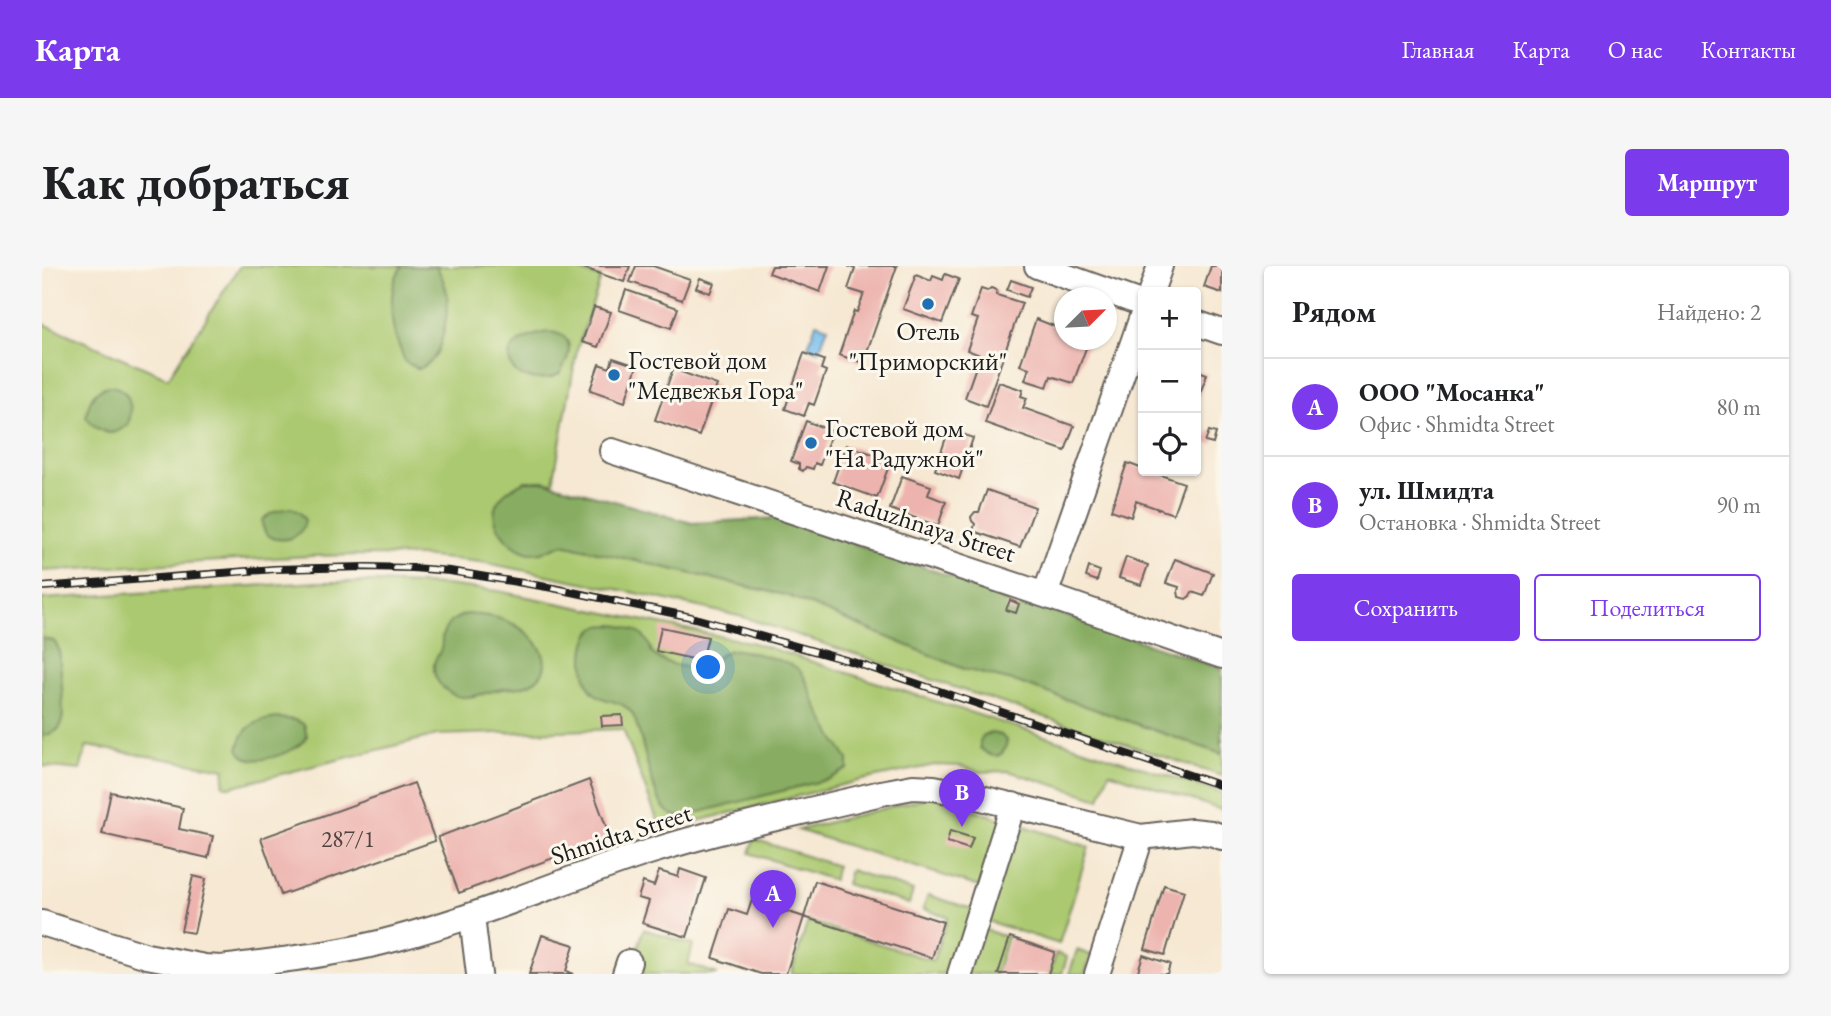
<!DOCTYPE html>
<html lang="ru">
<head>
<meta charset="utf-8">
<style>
	:root { --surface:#fff; --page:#f6f6f6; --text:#202124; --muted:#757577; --line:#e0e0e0; --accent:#7c3aed }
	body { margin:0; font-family:"EB Garamond",serif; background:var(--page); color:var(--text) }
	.controls { position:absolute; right:21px; top:21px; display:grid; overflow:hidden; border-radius:7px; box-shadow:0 2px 5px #0004 }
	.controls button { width:63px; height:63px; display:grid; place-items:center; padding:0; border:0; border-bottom:2px solid var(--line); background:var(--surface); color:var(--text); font:35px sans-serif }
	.compass { position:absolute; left:1012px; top:21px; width:63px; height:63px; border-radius:50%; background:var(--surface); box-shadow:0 2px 5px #0004; rotate:66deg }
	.you { position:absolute; left:667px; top:402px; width:24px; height:24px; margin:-18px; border:5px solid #fff; border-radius:50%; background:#1a73e8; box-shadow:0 0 0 10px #1a73e833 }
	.badge { display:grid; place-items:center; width:46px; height:46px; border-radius:50%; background:var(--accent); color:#fff; font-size:23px; font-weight:700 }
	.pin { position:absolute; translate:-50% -58px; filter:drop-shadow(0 2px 4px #0008) }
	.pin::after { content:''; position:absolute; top:37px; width:24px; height:21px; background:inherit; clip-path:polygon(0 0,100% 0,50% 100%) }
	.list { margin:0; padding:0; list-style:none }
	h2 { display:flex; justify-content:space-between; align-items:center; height:91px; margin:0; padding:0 28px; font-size:30px }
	h2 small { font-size:23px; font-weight:400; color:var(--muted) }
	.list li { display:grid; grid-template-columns:46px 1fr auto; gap:21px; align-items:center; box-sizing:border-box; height:98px; padding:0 28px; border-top:2px solid var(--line) }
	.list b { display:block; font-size:26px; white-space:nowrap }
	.list p { margin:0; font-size:23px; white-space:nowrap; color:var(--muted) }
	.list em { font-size:23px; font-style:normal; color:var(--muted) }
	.actions { display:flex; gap:14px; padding:21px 28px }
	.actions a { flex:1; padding:16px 0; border:2px solid var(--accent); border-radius:7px; text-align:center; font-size:24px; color:var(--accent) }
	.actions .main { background:var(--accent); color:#fff }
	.icon { flex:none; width:38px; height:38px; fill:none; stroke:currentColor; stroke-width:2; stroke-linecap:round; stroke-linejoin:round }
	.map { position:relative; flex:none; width:1180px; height:708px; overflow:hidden; border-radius:7px }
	header { display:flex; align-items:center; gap:42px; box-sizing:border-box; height:98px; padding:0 35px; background:var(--accent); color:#fff }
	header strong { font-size:33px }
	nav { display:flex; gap:38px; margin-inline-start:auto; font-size:24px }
	.intro { display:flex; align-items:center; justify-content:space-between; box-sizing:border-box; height:168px; padding:0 42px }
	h1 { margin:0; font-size:49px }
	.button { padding:18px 32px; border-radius:7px; background:var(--accent); color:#fff; font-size:24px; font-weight:700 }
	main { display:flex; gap:42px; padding:0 42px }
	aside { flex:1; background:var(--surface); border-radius:7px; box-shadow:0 2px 5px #0004 }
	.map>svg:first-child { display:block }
</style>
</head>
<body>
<header>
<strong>Карта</strong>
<nav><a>Главная</a><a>Карта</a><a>О нас</a><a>Контакты</a></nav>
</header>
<div class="intro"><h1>Как добраться</h1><a class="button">Маршрут</a></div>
<main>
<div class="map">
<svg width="1180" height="708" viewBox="0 0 1180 708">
	<rect width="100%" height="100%" fill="#fbf7ec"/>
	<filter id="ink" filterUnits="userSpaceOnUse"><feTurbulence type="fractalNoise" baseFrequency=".0143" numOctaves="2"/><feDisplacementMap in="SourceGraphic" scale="14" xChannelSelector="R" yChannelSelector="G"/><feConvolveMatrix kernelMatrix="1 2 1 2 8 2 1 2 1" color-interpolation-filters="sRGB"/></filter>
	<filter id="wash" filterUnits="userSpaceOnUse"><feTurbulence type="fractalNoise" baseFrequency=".00686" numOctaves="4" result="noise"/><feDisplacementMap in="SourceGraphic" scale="28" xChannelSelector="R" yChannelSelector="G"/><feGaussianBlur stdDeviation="1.57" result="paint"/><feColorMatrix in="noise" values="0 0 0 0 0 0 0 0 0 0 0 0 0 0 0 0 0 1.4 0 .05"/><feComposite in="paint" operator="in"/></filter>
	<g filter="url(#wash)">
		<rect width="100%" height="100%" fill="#f6e8d2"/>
		<path fill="#abc970" stroke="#647246" stroke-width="2" d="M198 0H524L559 12 535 84 511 217 501 215 500 285 521 278 747 330 922 403 975 416 1180 488V510L701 351 594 327 439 296 377 290 324 289 270 290 0 305V57L126 112Z
			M275 316H330L403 319 456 325 712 377 1180 527V544L1067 506 1058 533 966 505 938 506 918 500 893 499 820 514 619 564 581 463 395 469 188 521 181 519 183 503 45 480 38 504 0 500V333Z
			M891 530 962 554 941 622 756 564Z
			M970 556 1047 581 1017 678 939 653Z
			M712 573 795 600 791 614 708 587Z
			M808 604 871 625 867 638 804 618Z
			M886 629 933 644 913 708H749L766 655 891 695 906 651 881 643Z
			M937 662 965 671 954 708H922Z
			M602 663 651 679 646 698 676 708H587Z
			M1035 684 1049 689 1043 708H1027Z
			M1014 687 1025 691 1020 708H1008Z"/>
		<path fill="#88ad62" stroke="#52643f" stroke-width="2" d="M361 0 395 1C399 9 404 18 405 28 407 43 401 81 391 93 388 97 382 100 377 103L363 96C360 87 356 78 353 69 348 51 347 14 361 0Z
			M506 66C526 67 531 78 524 96 523 97 520 104 519 106 512 113 497 114 488 112 480 111 474 109 470 101 457 78 490 69 506 66Z
			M67 120C88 121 92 142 86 159 81 162 75 167 69 167 59 167 49 158 44 151 47 135 51 123 67 120Z
			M483 215H501L650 257 738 252 1180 403V488L975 416 922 403 747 330 521 278C511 282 495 290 484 286 465 280 443 253 457 234 463 225 473 220 483 215Z
			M250 242 258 247 263 254C261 279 219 281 220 254 228 246 238 243 250 242Z
			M425 348C439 349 454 350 467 356 494 367 524 405 482 420 473 423 464 422 456 424 432 429 415 440 397 417 393 411 391 406 392 398 393 392 397 388 399 383 400 380 400 376 400 373 402 358 412 352 425 348Z
			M571 359C590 361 606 367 610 387 622 399 649 405 666 398 674 395 679 385 689 384 698 382 743 395 752 400 765 408 767 424 773 437 783 456 793 476 806 493V503L787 513 639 551C633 550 629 549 625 545 608 530 602 471 591 449 581 432 561 438 550 425 539 412 538 370 555 361 560 359 566 359 571 359Z
			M0 372 12 375 17 383C18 397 24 450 19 459 16 466 8 468 0 470Z
			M237 452 253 454 262 458 265 470C257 485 219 499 203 491 199 489 199 487 196 483 201 459 214 454 237 452Z
			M949 467 959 469 965 475C962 494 950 493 938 482V476L942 469Z"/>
		<path fill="#74bcec" stroke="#486c84" stroke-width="2" d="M774 57 786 61 777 85 766 81Z"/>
		<g id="blocks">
			<path fill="#edb3ae" d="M536 0H588L582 16Z
				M594 0H611L648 13 640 34 588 16Z
				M730 0H787L778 26 727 7Z
				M806 0H855L821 97 797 89 812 45 815 46 822 28 806 23 813 3Z
				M1169 0H1180V27L1162 21Z
				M903 8 917 13 900 57 861 43 874 9 889 15 891 10 901 14Z
				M658 12 672 17 668 27 654 22Z
				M969 14 989 21 985 31 965 24Z
				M949 22 954 24 955 29 980 37 944 140 923 132 938 89 925 84 936 53 929 51 939 23 945 25Z
				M584 24 636 42 629 62 577 44Z
				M552 41 569 46 556 81 540 76Z
				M994 53 1022 64V74H1047L1031 117 1009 110 1005 121 983 114 987 102 978 99Z
				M762 87 782 94 779 103 784 105 772 139 767 137 762 150 743 143Z
				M571 92 595 100 583 136 548 124 557 98 568 102Z
				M631 103 675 119 657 170 613 154Z
				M1154 104 1165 108 1154 139Z
				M957 116 981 124 979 130 985 132 981 142 1032 160 1023 185 943 157Z
				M764 155 790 165 778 199 773 197 771 203 764 201 761 205 757 203V198L749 195Z
				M907 163 931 172 917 213 893 204Z
				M1167 165 1174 167 1171 178 1163 176Z
				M804 179 849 194 835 232 791 216Z
				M1085 197 1101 203V205H1107L1142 217 1131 248 1094 235 1089 251 1069 244Z
				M860 210 889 220 886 229 904 236 896 260 848 243Z
				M945 224 993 241 978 281 931 265 933 258 930 255 929 251 933 246H937Z
				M1084 291 1106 299 1099 319 1077 312Z
				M1133 293 1171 307 1162 330 1150 326 1148 330 1144 333 1137 331 1136 325 1137 321 1124 317Z
				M1047 301 1058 305 1055 315 1044 311Z
				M968 334 977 338 974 347 964 344Z
				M619 361 666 371 660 395 614 385Z
				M580 449 581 459 560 460 559 450Z
				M547 514 568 571 417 627 396 571Z
				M372 517 393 575 239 629 219 572Z
				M69 526 141 542 137 563 171 570 166 592 60 568Z
				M908 565 931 572 927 583 905 576Z
				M638 603 664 612 645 671 600 657 607 635 596 632 601 616 612 620 617 605 636 611Z
				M151 610 164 613 152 667 139 665Z
				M773 615 901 656 890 692 762 651Z
				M1122 619 1142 625 1123 689 1103 683Z
				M710 634 762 651 744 708H719L671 692 687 643 705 649Z
				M500 669 532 679 524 705 531 708H487Z
				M968 671 1013 686 1006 708H956Z
				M1101 689 1128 698 1125 708H1095Z"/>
		</g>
	</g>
	<g filter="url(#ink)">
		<use href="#blocks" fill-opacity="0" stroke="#68635c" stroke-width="2"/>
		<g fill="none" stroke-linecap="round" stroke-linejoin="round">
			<g stroke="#68635c" stroke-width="28">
				<path id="minor" d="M995 0 1101 38
					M1109 26 1118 0
					M1154 57 1180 66
					M570 185 1003 329 1180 390
					M1003 329 1101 48
					M430 651 437 708
					M0 657 105 690 163 701 179 702C238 694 299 688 356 672 442 649 523 613 607 586 683 562 762 546 839 527L871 521 892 522 923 528 1099 571 1150 565 1169 567 1180 571
					M583 708 587 696
					M918 708 971 539
					M1055 708 1099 571"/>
			</g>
			<use href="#minor" stroke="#fff" stroke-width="24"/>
			<g stroke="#1c1c1c" stroke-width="8">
				<path id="rail" d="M0 321 233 303 324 301 371 302 408 305 511 322 649 351 811 396 1180 520"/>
			</g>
			<use href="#rail" stroke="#fbf7ec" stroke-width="5" stroke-dasharray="16" stroke-linecap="butt"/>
		</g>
	</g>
	<g fill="#1f6fb2" stroke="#fbf7ec" stroke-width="2.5">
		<circle cx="886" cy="38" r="7"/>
		<circle cx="572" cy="109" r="7"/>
		<circle cx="769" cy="177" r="7"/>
	</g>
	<g text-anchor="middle" stroke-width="6" stroke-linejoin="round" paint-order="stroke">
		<g font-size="23" fill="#504240">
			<text x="306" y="581">287/1</text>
		</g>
		<g font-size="26" fill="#1c1c1c" stroke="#fbf7ec" text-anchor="start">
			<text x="886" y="74" text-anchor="middle">Отель<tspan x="886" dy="30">"Приморский"</tspan></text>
			<text x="586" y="103">Гостевой дом<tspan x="586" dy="30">"Медвежья Гора"</tspan></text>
			<text x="783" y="171">Гостевой дом<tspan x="783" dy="30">"На Радужной"</tspan></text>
		</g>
		<g font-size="26" fill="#1c1c1c" stroke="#fbf7ec">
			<text transform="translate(884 259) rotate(18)" y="9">Raduzhnaya Street</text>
			<text transform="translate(579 568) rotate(-18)" y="9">Shmidta Street</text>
		</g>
	</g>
</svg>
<div class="controls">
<button>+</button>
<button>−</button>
<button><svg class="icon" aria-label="locate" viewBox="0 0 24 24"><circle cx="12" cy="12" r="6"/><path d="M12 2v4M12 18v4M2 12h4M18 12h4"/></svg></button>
</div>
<svg class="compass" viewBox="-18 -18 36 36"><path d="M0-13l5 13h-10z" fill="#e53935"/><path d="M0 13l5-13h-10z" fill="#757577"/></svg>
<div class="you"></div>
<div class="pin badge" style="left:731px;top:662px">A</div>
<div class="pin badge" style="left:920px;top:561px">B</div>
</div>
<aside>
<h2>Рядом<small>Найдено: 2</small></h2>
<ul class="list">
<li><span class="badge">A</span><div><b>ООО &quot;Мосанка&quot;</b><p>Офис · Shmidta Street</p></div><em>80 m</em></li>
<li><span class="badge">B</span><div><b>ул. Шмидта</b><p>Остановка · Shmidta Street</p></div><em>90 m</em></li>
</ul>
<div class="actions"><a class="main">Сохранить</a><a>Поделиться</a></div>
</aside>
</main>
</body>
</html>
